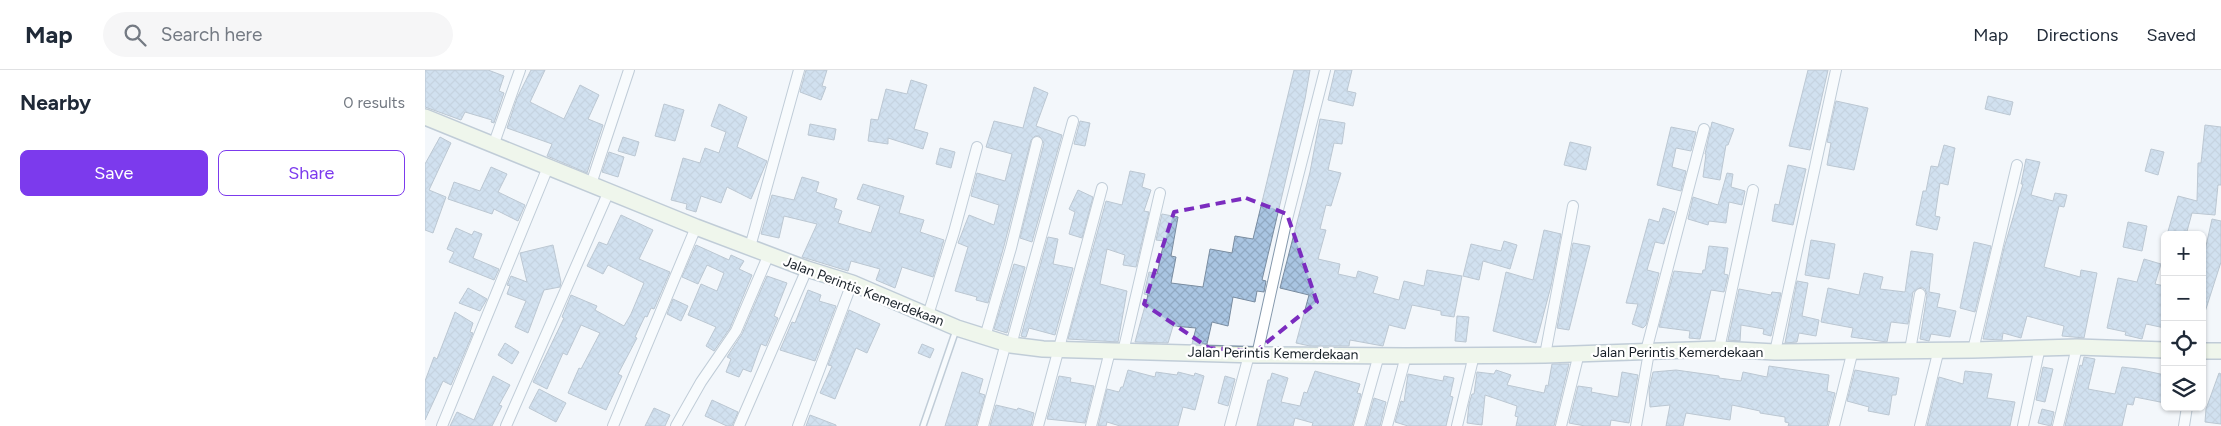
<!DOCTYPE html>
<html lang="en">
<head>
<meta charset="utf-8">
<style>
	:root { --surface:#fff; --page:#f6f6f7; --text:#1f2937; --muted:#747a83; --line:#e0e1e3; --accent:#7c3aed }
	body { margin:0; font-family:Figtree,sans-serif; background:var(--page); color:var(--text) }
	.controls { position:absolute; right:15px; bottom:15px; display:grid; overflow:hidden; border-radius:8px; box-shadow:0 1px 4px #0004 }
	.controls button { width:45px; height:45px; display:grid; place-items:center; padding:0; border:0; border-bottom:1px solid var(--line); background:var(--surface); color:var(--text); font:25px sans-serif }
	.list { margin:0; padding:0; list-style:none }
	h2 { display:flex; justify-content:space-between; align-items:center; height:65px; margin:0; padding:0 20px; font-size:21px }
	h2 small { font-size:16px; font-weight:400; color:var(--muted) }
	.actions { display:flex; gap:10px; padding:15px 20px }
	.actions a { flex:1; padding:11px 0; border:1px solid var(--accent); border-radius:8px; text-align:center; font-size:18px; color:var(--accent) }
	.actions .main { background:var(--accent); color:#fff }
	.icon { flex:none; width:28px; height:28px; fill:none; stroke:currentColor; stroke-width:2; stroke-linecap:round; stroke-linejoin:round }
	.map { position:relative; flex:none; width:1796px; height:356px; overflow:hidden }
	header { display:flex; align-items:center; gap:30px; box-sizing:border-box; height:70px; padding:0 25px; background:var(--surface); border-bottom:1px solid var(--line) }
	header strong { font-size:24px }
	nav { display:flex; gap:28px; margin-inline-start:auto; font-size:18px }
	.search { width:350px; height:45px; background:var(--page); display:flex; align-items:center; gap:12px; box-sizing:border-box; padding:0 18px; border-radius:28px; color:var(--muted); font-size:19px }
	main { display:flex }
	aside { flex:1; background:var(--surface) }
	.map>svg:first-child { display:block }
</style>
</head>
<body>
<header>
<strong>Map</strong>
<div class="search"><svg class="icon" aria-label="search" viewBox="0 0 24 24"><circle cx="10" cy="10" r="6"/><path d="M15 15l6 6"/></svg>Search here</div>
<nav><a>Map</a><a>Directions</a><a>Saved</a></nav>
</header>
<main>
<aside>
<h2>Nearby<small>0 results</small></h2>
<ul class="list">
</ul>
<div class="actions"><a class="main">Save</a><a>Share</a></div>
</aside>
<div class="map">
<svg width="1796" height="356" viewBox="0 0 1796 356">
	<defs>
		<pattern id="building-cross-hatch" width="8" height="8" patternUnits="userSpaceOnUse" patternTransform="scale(1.25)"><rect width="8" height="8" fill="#a9c5e2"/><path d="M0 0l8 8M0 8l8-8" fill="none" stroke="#91a9c2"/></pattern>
	</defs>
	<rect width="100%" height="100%" fill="#f3f7fb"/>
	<path fill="url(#building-cross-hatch)" stroke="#798ca0" d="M0 0H63L79 6 74 21 79 23 69 53 66 52 67 50 40 42 36 50 0 37Z
		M106 0H120L105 32 139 49 155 15 174 25 163 49 178 55 162 103 122 86 127 74 82 58 92 28Z
		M381 0H402L397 16 401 17 396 30 375 22Z
		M869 0H885L880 29 837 210 841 211 839 222 832 221 830 232 808 227 803 256 787 252 782 274H767L771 258 748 256 743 273 710 272 723 225 719 224 724 202 732 204 739 171 731 170 737 144 753 147 746 186 751 187 746 213 778 217 785 179 807 183 810 166 828 169Z
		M910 0H927L922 21 931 23 928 36 903 30Z
		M1383 0H1403L1385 80 1364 76Z
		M486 10 502 15 489 59 503 63 498 79 463 68V74L443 71 446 49 453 50 461 19 482 24Z
		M609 17 623 23 611 56 637 65 607 172 595 168 619 73 614 66H610L606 70 579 176 563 233 551 230 552 227 530 221 543 177 533 173 544 145 569 155 574 135 546 126 552 103 580 111 587 84 561 77 569 51 598 58Z
		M1563 26 1588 32 1585 45 1560 39Z
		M1411 31 1443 38 1429 100 1402 95 1406 73 1402 72Z
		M239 34 259 40 250 71 230 66Z
		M294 34 322 47 312 77 342 91 326 129 302 117 296 133 276 126 271 142 261 139 262 134 246 130 258 88 275 93 280 78 294 83 301 62 286 56Z
		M895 49 920 53 917 74 909 73 903 100 916 103 906 136 901 135 895 159 901 160 893 189 915 194 913 204 931 208 933 201 953 207 948 223 974 230 979 211 999 216 1002 200 1037 206 1029 247 1016 245V241L987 235 980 259 964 255 958 276 925 270 924 276H885L871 273 884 225 855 218 885 102Z
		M655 51 665 53 660 76 649 74Z
		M1287 52 1309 59 1303 75H1301L1295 110 1278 107 1281 84H1280Z
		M385 54 411 59 409 70 383 65Z
		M1780 55 1796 57V115H1793L1790 145 1767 143 1761 165H1742L1753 126 1772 131 1773 93H1776Z
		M1246 57 1271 62 1266 81 1251 78 1247 97 1261 101 1256 121 1232 115Z
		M15 67 26 73 4 120 21 127 8 163 0 160V94Z
		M198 67 214 72 210 86 193 81Z
		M1145 72 1166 77 1161 100 1139 95Z
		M1519 75 1530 78 1523 115 1515 113 1510 146 1515 147 1512 160 1491 155 1498 121H1501L1506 96 1513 97Z
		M515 78 530 82 526 98 511 94Z
		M1726 79 1739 82 1733 105 1720 101Z
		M184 82 199 87 193 107 177 102Z
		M1601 89 1615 92 1606 125 1628 131 1630 123 1642 125 1639 137 1634 136 1619 197 1655 207 1656 200 1672 203 1659 268 1637 266 1639 256 1602 246 1596 268 1578 263 1577 270 1558 269 1579 178 1598 114H1596Z
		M1363 95 1381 99 1368 155 1347 151 1350 134 1354 135Z
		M66 97 82 104 73 122 100 135 93 151 69 139 67 144 23 129 29 112 55 121Z
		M705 101 720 104 717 117 726 120 719 141 724 142 711 197 698 195 700 185 682 179 675 214 702 221 693 272 643 269 681 131 697 135Z
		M1302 103 1308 104 1306 117 1320 121 1317 135 1304 132 1301 153 1284 151 1283 155 1263 149 1268 127 1293 135Z
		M377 107 394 112 391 122 412 129 409 138 417 141 413 153 446 163 455 136 432 129 438 114 479 126 474 143 499 150 495 162 519 170 508 207 477 197 470 218 451 210 455 199 426 191 423 201 377 187 392 154 359 146 354 168 336 164 347 125 369 130Z
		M653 120 668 127 657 168 644 164 650 142 644 139Z
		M1238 138 1250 142 1239 174 1230 172 1222 200 1234 203 1221 255 1218 258 1207 254 1213 234 1201 233 1224 149 1234 152Z
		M196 145 228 160 214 189 245 202 229 239 226 238 222 247 220 246 210 267 212 268 193 304 197 306 181 340 143 323 154 298 156 299 175 263 156 255 142 285 138 283 122 319 108 312 139 248 137 247 146 225 172 236 170 240 199 256 206 244 219 213 183 195 178 204 162 196 174 172 182 175Z
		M1787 149 1796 151V192L1780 242 1777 241V194Z
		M1703 152 1722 156 1717 181 1698 177Z
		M31 158 47 165 49 161 57 164 48 188 74 199 69 210 24 192 29 182 22 179Z
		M1119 160 1136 164 1126 216 1111 273 1068 261 1081 202 1108 210Z
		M623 167 633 169 628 194 648 198 630 265 604 258 601 267H599L596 266Z
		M1386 170 1410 174 1404 209 1380 205Z
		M1079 171 1092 175 1085 199 1058 191 1054 210 1038 206 1046 174 1076 181Z
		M1549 172 1566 176 1550 242 1535 238Z
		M1148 173 1165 176 1144 260 1132 258Z
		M128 175 136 212 135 217 119 220 103 263 90 257 101 231 82 224 85 216 82 215 86 206 102 212 95 183Z
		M271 175 304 190 306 185 319 191 314 199 327 205 305 258 289 281 281 276 291 257 263 245 276 214 292 221 299 203 282 195 273 214 257 207Z
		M1284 176 1303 178 1299 204 1303 205 1299 222 1286 220 1275 269 1264 268 1265 261 1234 257 1249 201 1277 204 1278 200H1280Z
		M1486 181 1508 184 1504 222 1515 224 1512 237 1531 241 1525 267 1506 264 1504 271 1495 269 1502 225 1500 219 1496 217 1488 222 1483 254 1466 252 1462 272 1426 267 1428 258 1396 252 1403 218 1434 225 1439 203 1458 207 1455 219 1480 222Z
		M1719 189 1736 194 1730 214 1740 216V258L1721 254 1717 269 1700 265 1701 262 1682 258 1693 208 1712 212Z
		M589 194 600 197 582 263 569 259Z
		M342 206 362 213 349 246 353 248 341 276 336 274 326 302 318 299 314 307 301 302 306 289 302 287 317 264Z
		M1372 211 1383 213 1377 246 1394 250 1391 266 1374 263 1372 272 1360 273Z
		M43 218 62 229 55 241 34 233Z
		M1314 219 1346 225 1347 222 1356 223 1346 266 1338 264 1339 259 1316 255 1315 271 1303 270Z
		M383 220 396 225 394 231 411 236 390 291 355 280 367 252 370 253Z
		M248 229 263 236 256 251 242 244Z
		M424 240 455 254 442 283 431 278 410 329 395 323 407 296 403 295Z
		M30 242 48 253 45 262 48 263 26 315 18 311 0 350V311L9 287 12 289Z
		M1032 246 1044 247 1041 272 1030 271Z
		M80 273 94 282 87 294 73 285Z
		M497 274 509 279 505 288 493 283Z
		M1659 287 1670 289 1663 319 1690 324 1697 297 1712 299 1740 305V333L1710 327 1708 335 1702 334 1697 356H1640L1655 295 1657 296Z
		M1127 294H1144L1129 356H1091L1093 347 1090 346 1092 336 1060 325 1057 355 1042 353 1044 334 1047 324H1049L1052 302 1069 304 1071 300 1086 305 1082 315 1119 323 1121 315 1123 316Z
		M1344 296 1404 305 1402 321 1410 323 1402 356H1363L1364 353 1360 352V347L1335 343V341L1307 335 1305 350 1261 343 1258 356H1241L1245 335 1225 337 1224 320 1228 302 1251 300 1294 306V308L1316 311 1318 302 1342 307Z
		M1618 297 1628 299 1620 332 1611 330Z
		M703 300 730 307 731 302 752 305 753 302 769 306 770 303 779 306 770 340 758 337 753 356H695L682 352 681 356H673L682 319 694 322 696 317H698Z
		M1430 300 1474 308 1471 325H1467L1464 345 1443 341 1444 337 1422 331Z
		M890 301 935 314 932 323 936 324 927 356H887L888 353 870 348 868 356H832L843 310H845L847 303 863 308 856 332 875 336 879 322 882 323Z
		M1540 301 1567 304 1562 328 1590 332 1585 356H1502L1514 307 1538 314Z
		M537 302 558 309 554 323 560 325 551 356H520Z
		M1197 302 1213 305 1204 353 1186 350 1185 356H1160L1144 353 1153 316 1167 318 1166 322 1193 327Z
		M1794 303 1796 304V354L1780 352 1781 339Z
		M983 304 1018 311 1019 306 1029 308 1025 326 1028 327 1021 356H983L970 352 976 331 979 332Z
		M68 306 85 315 74 335 77 336 67 356H25L32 342 49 350Z
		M634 306 646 308 645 312 669 316 660 353 622 349Z
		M800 306 810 309 803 336 793 333Z
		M114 319 141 333 131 352 104 338Z
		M949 328 961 332 955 356H941Z
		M287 330 313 342 307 356H302L280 346Z
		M571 335 592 340 593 338 609 343 606 356H565Z
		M229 338 245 345 240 356H220Z
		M1617 339 1629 342 1626 356 1613 353Z
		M385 345 411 355V356H381Z"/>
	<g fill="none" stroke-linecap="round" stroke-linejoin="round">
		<g stroke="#8498ac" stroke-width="8">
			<path id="lane" d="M498 356 531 260"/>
		</g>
		<g stroke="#8498ac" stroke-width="12">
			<path id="street" d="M68 76 95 0
				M166 114 204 0
				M325 177 374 0
				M503 245 529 162 552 77
				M560 267 586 178 612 72
				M586 275 648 51
				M1294 279 1328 120
				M1485 280 1495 224
				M1548 280 1592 95
				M1221 281 1279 59
				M698 282 735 123
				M1350 282 1411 0
				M832 285 861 153 900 0
				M1120 285 1148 136
				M17 356 123 97
				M81 356 184 121
				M188 356 271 157
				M251 356 276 312 311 261 344 184
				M314 356 382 199
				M373 356 427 213
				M558 356 581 273
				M613 356 677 118
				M666 356 685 281
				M805 356 824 285
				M934 356 954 285
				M962 356 981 286
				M1032 356 1049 285
				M1136 356 1154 283
				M1211 356 1224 282
				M1409 356 1428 280
				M1495 356 1514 279
				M1598 356 1615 277
				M1633 356 1652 277
				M1759 356 1762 337"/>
		</g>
		<g stroke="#8498ac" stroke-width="18">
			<path id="secondary" d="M0 47 271 157 382 199 427 213 532 258 586 275 618 279 832 285 981 286 1120 285 1294 279 1350 282 1548 280 1652 277 1740 280
				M1777 281H1796"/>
		</g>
		<use href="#lane" stroke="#fff" stroke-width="5"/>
		<use href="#street" stroke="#fff" stroke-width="10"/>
		<use href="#secondary" stroke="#ecf3da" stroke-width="15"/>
	</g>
	<path d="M0 0H1796V356H0ZM821 128 862 144 892 232 831 281 784 278 719 234 749 142Z" fill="#f3f7fb" fill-opacity=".55" fill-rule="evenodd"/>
	<path fill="none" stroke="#7b2cbf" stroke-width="4" stroke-dasharray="10 6" stroke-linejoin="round" d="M821 128 862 144 892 232 831 281 784 278 719 234 749 142Z"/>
	<g text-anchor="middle" stroke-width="4.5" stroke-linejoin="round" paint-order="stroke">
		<g font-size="14" fill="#182028" stroke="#fff">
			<text transform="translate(439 221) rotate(21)" y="5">Jalan Perintis Kemerdekaan</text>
			<text x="1253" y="287">Jalan Perintis Kemerdekaan</text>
			<text transform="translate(848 283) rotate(1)" y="5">Jalan Perintis Kemerdekaan</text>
		</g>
	</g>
</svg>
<div class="controls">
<button>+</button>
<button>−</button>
<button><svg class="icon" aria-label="locate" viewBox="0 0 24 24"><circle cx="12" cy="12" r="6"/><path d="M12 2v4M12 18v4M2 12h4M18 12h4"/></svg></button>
<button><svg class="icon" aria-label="layers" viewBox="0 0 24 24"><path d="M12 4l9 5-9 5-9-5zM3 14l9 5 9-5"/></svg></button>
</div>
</div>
</main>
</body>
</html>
